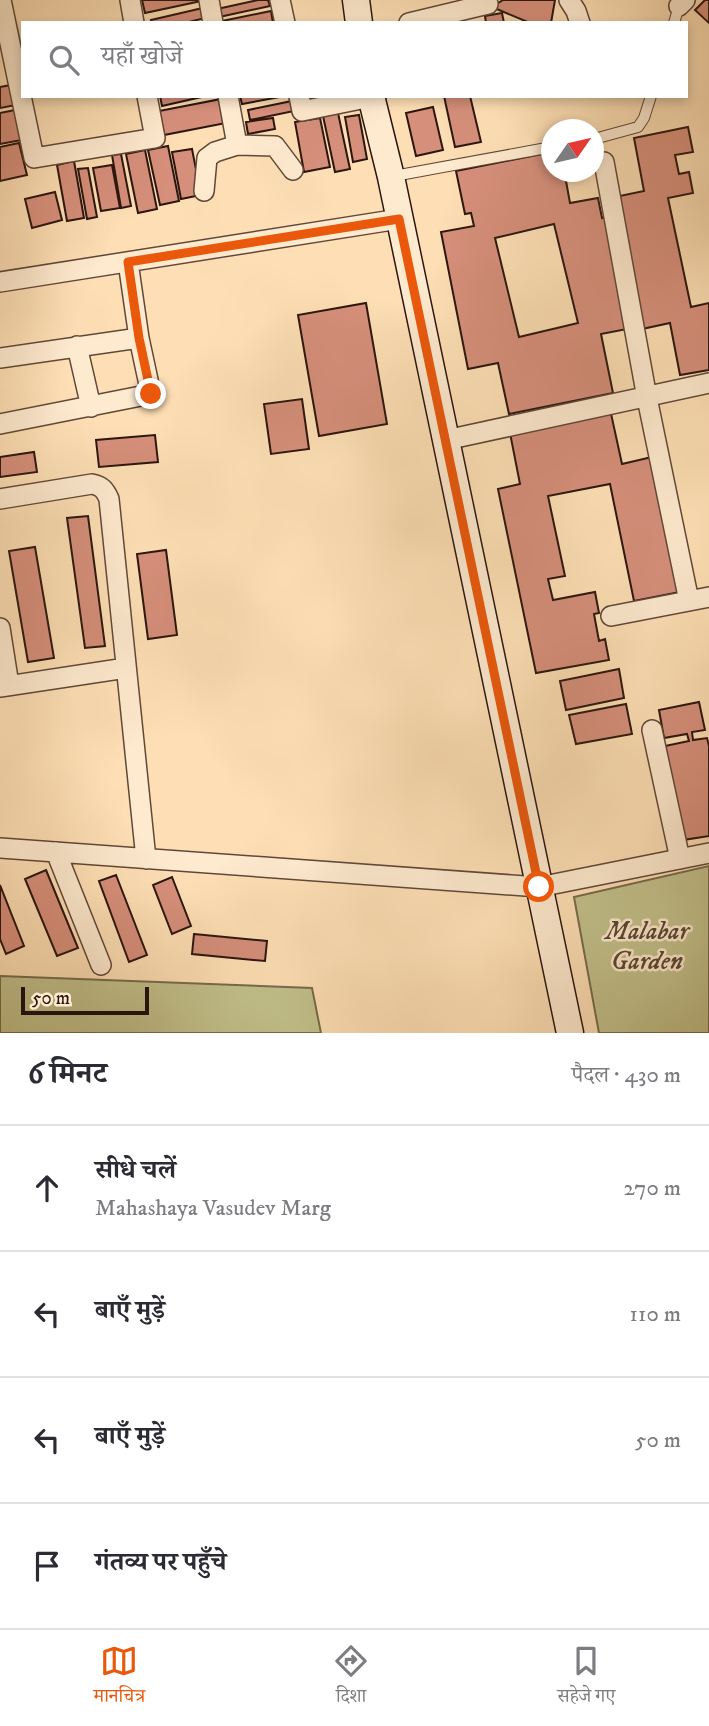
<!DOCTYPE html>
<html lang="hi">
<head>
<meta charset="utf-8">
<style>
	:root { --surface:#fff; --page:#f7f7f7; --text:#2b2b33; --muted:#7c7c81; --line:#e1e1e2; --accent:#ea580c }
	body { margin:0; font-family:"IM FELL DW Pica","Noto Serif Devanagari",serif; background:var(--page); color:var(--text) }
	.compass { position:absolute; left:541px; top:119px; width:63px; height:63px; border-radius:50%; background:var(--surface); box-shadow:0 4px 10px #0003; rotate:56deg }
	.scale { position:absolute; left:21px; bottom:18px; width:128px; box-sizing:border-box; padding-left:7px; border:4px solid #2b160e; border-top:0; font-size:19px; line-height:24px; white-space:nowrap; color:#2b160e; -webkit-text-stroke:5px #feeacf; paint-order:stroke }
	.stop { position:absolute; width:21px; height:21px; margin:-16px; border:5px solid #ea580c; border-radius:50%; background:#fff }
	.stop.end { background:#ea580c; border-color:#fff; box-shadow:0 2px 7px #0008 }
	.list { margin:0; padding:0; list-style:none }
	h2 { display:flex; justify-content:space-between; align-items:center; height:91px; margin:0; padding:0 28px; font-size:30px }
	h2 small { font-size:23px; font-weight:400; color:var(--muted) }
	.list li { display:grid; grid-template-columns:46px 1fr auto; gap:21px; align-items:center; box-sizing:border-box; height:126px; padding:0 28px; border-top:2px solid var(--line) }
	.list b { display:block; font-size:26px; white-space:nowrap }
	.list p { margin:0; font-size:23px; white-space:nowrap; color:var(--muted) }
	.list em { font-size:23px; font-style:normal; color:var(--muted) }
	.icon { flex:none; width:38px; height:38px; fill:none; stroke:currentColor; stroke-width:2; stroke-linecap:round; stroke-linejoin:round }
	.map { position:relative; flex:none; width:709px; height:1033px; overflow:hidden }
	.search { position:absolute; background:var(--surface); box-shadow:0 4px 10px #0003; left:21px; right:21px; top:21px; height:77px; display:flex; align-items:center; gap:18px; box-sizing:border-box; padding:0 24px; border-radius:0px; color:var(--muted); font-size:26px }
	.sheet { height:595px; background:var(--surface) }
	nav { display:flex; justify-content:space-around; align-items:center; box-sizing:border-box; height:98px; border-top:2px solid var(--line); background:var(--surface); font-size:19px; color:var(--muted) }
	nav a { display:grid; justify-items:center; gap:4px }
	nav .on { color:var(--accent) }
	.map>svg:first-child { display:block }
</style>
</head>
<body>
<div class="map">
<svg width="709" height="1033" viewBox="0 0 709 1033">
	<rect width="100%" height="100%" fill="#fedfb5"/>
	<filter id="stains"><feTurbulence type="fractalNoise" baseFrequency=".00286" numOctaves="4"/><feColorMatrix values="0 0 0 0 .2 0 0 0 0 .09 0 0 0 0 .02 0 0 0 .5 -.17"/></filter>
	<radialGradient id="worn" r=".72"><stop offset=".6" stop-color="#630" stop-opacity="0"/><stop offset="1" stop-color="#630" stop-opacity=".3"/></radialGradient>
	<path fill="#c2c18c" stroke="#766c4d" stroke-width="2" d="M709 866V1033H599L574 897Z
		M0 976 312 988 321 1033H0Z"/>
	<path fill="#d68f7b" stroke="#2b160e" stroke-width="2" fill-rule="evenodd" d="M142 0H206L145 13Z
		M258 0H268L270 6 219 17 217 9Z
		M503 0H555L551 23H530L492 7Z
		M705 0H709V23L695 10Z
		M207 7 209 17 185 23H152L151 20Z
		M271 11 273 23H223L222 21Z
		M502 13 504 23H486L485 16Z
		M11 85 16 105 0 108V87Z
		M160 96H206L162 106Z
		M240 96H285L242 104Z
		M444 96H470L481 142 455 147Z
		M221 99 226 123 164 135 159 111Z
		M292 101 294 111 250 120 248 110Z
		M433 107 443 150 416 156 406 113Z
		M20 109 27 139 0 144V113Z
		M338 113 350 169 335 172 323 116Z
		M359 115 367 159 353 162 345 117Z
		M273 118 275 129 248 134 246 122Z
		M320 118 330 167 304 172 295 122Z
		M688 127 693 152 675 155 679 174 689 172 693 193 668 198 691 307 709 303V370L680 375 670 323 642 329 615 197 644 191 634 138Z
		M19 143 27 175 0 181V147Z
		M168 146 179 201 160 205 148 150Z
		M192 149 201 195 181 199 172 152Z
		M145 150 157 209 138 213 126 154Z
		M552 152V172H569L570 180 566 181 570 203 598 198 602 218 611 216 627 329 601 334 613 393 509 414 498 363 468 369 441 232 474 226 471 213 465 214 456 171ZM554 224 578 323 519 337 495 238Z
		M121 154 131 206 121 208 112 155Z
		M74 161 84 218 67 221 57 165Z
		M112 165 120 208 101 211 93 168Z
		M88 168 97 217 87 219 78 169Z
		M55 192 62 220 32 228 25 199Z
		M366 303 387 424 319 436 298 315Z
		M302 399 309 449 271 454 264 404Z
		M610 409 622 464 652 457 680 592 634 601 610 484 548 496 565 576 548 579 553 600 595 592 599 613 594 614 599 641 605 639 609 660 536 673 498 489 520 484 510 433Z
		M155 435 158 462 99 467 96 440Z
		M34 452 37 472 0 477V457Z
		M88 516 105 646 85 648 67 518Z
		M35 547 54 658 28 662 9 551Z
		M166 550 177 635 148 639 137 554Z
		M619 669 624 698 566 710 560 681Z
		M699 702 705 730 692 732 693 740 707 738 709 746V836L683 840 665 746 689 741 687 734 664 738 659 710Z
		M626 704 632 734 576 744 569 715Z
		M46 870 78 948 57 956 25 879Z
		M116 875 147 955 129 962 99 881Z
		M172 877 191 926 172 934 153 885Z
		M0 885 24 946 6 954 0 939Z
		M194 934 267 941 265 961 192 954Z"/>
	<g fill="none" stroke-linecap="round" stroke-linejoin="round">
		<g stroke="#604838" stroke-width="12">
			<path id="lane" d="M674 23 679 6 678 4
				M594 139 638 127 644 118 651 96
				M394 176 552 147"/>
		</g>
		<g stroke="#604838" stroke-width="22">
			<path id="street" d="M1 0 34 158 155 138 147 96
				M130 0 134 23
				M209 0 213 23
				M280 0 285 23
				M569 0 576 11 580 23
				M679 6 685 0
				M409 23 488 4 485 0
				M228 96 237 145 275 146 293 170
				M299 96 302 111 376 96
				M604 162 647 398 689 601
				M204 191 207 158 215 152 237 145
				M0 282 399 219
				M77 346 91 407
				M0 358 139 338
				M0 424 151 394 139 338 128 262
				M446 440 709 383
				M0 499 92 484C102 486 105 490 109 499L146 859
				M611 616 709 597
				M0 628 9 685
				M0 687 126 668
				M652 730 680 859
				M0 848 539 887 709 853
				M56 852 101 965"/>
		</g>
		<g stroke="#2b160e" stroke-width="29">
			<path id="secondary" d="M356 0 359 23
				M371 96 391 177 570 1033"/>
		</g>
		<use href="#lane" stroke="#feeacf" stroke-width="10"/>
		<use href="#street" stroke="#feeacf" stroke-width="19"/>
		<use href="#secondary" stroke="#feeacf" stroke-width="26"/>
	</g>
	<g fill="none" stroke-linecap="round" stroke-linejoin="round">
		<path stroke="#ea580c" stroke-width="9" d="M151 394 139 338 128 262 399 219 539 887"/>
	</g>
	<g text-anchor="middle" stroke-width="5" stroke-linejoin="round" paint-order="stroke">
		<g font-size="26" font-style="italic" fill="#584934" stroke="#feeacf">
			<text x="647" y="939">Malabar<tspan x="647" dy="30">Garden</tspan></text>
		</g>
	</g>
	<rect width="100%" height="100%" filter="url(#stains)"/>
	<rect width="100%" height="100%" fill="url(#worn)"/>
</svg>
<svg class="compass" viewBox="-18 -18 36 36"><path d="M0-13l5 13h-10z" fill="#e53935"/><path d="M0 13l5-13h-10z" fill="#7c7c81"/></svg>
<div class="scale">50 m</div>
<div class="stop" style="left:539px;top:887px"></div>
<div class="stop end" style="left:151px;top:394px"></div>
<div class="search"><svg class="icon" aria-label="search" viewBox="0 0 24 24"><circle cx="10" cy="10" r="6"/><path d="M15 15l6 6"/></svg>यहाँ खोजें</div>
</div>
<section class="sheet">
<h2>6 मिनट<small>पैदल · 430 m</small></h2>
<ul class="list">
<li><svg class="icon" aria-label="ahead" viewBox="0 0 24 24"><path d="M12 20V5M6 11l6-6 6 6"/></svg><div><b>सीधे चलें</b><p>Mahashaya Vasudev Marg</p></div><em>270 m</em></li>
<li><svg class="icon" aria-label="left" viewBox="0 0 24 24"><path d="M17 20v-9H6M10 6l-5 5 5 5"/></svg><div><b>बाएँ मुड़ें</b></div><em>110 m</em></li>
<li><svg class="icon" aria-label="left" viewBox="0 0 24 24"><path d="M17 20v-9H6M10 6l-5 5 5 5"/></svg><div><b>बाएँ मुड़ें</b></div><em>50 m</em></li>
<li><svg class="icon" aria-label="arrive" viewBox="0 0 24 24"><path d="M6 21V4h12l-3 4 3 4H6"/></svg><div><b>गंतव्य पर पहुँचे</b></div></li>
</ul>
</section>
<nav>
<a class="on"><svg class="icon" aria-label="map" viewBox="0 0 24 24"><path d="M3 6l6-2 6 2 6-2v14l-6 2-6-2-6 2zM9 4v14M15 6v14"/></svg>मानचित्र</a>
<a><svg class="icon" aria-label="directions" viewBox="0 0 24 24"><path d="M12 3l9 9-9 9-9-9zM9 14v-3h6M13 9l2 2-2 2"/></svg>दिशा</a>
<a><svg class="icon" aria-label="saved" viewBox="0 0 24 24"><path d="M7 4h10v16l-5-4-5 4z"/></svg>सहेजे गए</a>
</nav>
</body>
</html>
